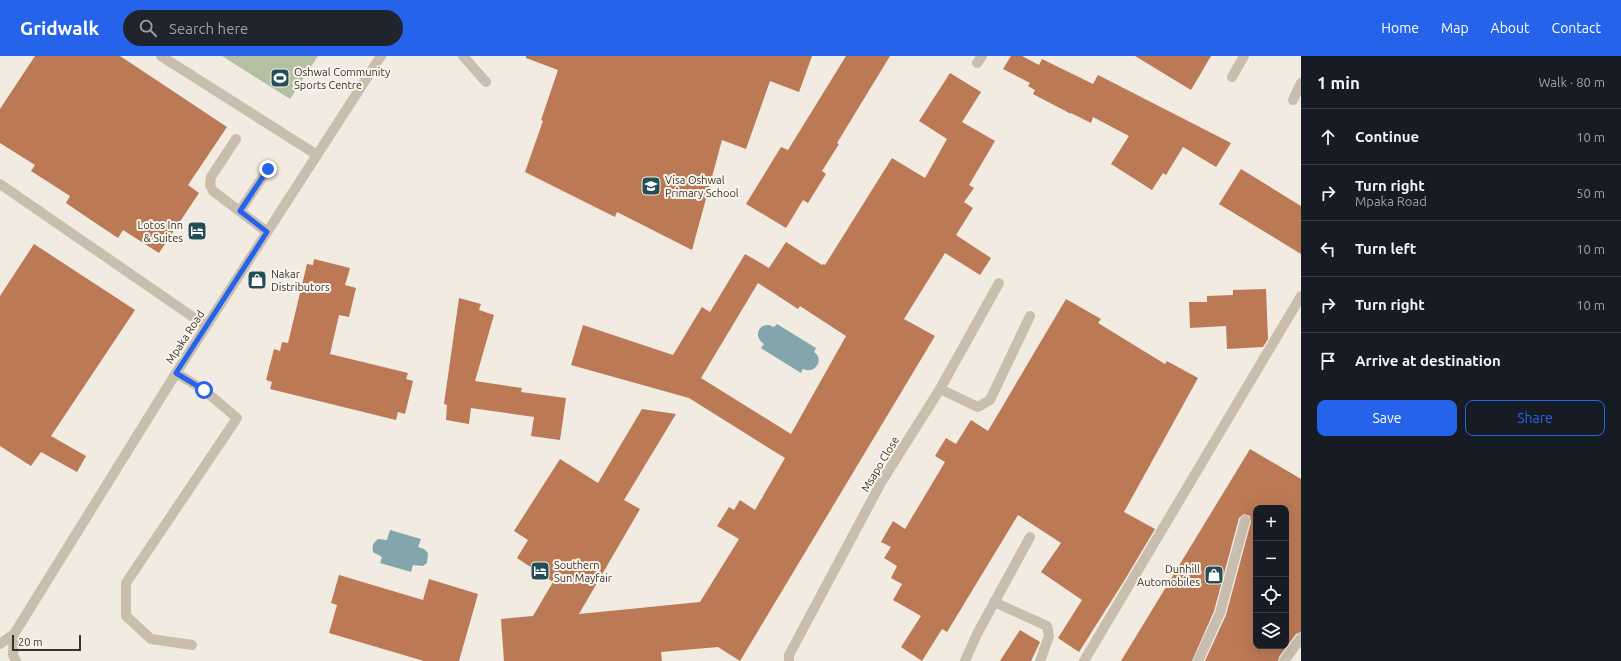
<!DOCTYPE html>
<html lang="en">
<head>
<meta charset="utf-8">
<style>
	:root { --surface:#171b24; --page:#20242c; --text:#f1f3f6; --muted:#9ea1a6; --line:#363941; --accent:#2563eb }
	body { margin:0; font-family:Ubuntu,sans-serif; background:var(--page); color:var(--text) }
	.controls { position:absolute; right:12px; bottom:12px; display:grid; overflow:hidden; border-radius:8px; box-shadow:0 4px 16px #0002 }
	.controls button { width:36px; height:36px; display:grid; place-items:center; padding:0; border:0; border-bottom:1px solid var(--line); background:var(--surface); color:var(--text); font:20px sans-serif }
	.scale { position:absolute; left:12px; bottom:10px; width:69px; box-sizing:border-box; padding-left:4px; border:2px solid #38312b; border-top:0; font-size:11px; line-height:14px; white-space:nowrap; color:#38312b; -webkit-text-stroke:3px #f9f5ed; paint-order:stroke }
	.stop { position:absolute; width:12px; height:12px; margin:-9px; border:3px solid #2563eb; border-radius:50%; background:#fff }
	.stop.end { background:#2563eb; border-color:#fff; box-shadow:0 1px 4px #0008 }
	.list { margin:0; padding:0; list-style:none }
	h2 { display:flex; justify-content:space-between; align-items:center; height:52px; margin:0; padding:0 16px; font-size:17px }
	h2 small { font-size:13px; font-weight:400; color:var(--muted) }
	.list li { display:grid; grid-template-columns:26px 1fr auto; gap:12px; align-items:center; box-sizing:border-box; height:56px; padding:0 16px; border-top:1px solid var(--line) }
	.list b { display:block; font-size:15px; white-space:nowrap }
	.list p { margin:0; font-size:13px; white-space:nowrap; color:var(--muted) }
	.list em { font-size:13px; font-style:normal; color:var(--muted) }
	.actions { display:flex; gap:8px; padding:12px 16px }
	.actions a { flex:1; padding:9px 0; border:1px solid var(--accent); border-radius:8px; text-align:center; font-size:14px; color:var(--accent) }
	.actions .main { background:var(--accent); color:#fff }
	.icon { flex:none; width:22px; height:22px; fill:none; stroke:currentColor; stroke-width:2; stroke-linecap:round; stroke-linejoin:round }
	.map { position:relative; flex:none; width:1301px; height:605px; overflow:hidden }
	header { display:flex; align-items:center; gap:24px; box-sizing:border-box; height:56px; padding:0 20px; background:var(--accent); color:#fff }
	header strong { font-size:19px }
	nav { display:flex; gap:22px; margin-inline-start:auto; font-size:14px }
	.search { width:280px; height:36px; background:var(--page); display:flex; align-items:center; gap:10px; box-sizing:border-box; padding:0 14px; border-radius:22px; color:var(--muted); font-size:15px }
	main { display:flex }
	aside { flex:1; background:var(--surface) }
	.map>svg:first-child { display:block }
</style>
</head>
<body>
<header>
<strong>Gridwalk</strong>
<div class="search"><svg class="icon" aria-label="search" viewBox="0 0 24 24"><circle cx="10" cy="10" r="6"/><path d="M15 15l6 6"/></svg>Search here</div>
<nav><a>Home</a><a>Map</a><a>About</a><a>Contact</a></nav>
</header>
<main>
<div class="map">
<svg width="1301" height="605" viewBox="0 0 1301 605">
	<rect width="100%" height="100%" fill="#f1ebe1"/>
	<path fill="#b3c0a2" d="M222 0H318L290 43Z"/>
	<path fill="#82a6ac" d="M777 268 816 292 814 296C825 303 815 319 803 313L801 317 761 292 764 288C751 280 761 263 774 271Z
		M390 474 421 483 418 491 424 493 428 497 427 507 423 510 413 509 411 516 380 507 382 501 373 496C372 490 373 487 378 483L387 484Z"/>
	<path fill="#bb7955" fill-rule="evenodd" d="M35 0H120L227 71 188 129 199 137 159 197 123 174 118 182 91 164 66 147 70 140 31 115 35 109 0 87V53Z
		M526 0H812L799 36 770 25 746 93 722 84 692 194 617 156 615 161 525 116 543 65 541 64 558 14 526 2Z
		M846 0H890L837 87 839 88 822 115 826 118 808 147 803 144 786 172 746 148 781 91 788 94Z
		M1011 0H1022L1039 9 1042 3 1093 28 1098 19 1231 87 1216 111 1183 91 1166 119 1163 117 1152 134 1111 108 1129 80 1093 61 1091 67 1071 57V58L1033 38 1035 34 1028 30 1030 27 1003 13Z
		M1135 0H1211L1191 34Z
		M950 17 981 36 962 66 995 85 969 129 974 132 964 146 973 152 956 179 991 202 980 219 945 197 904 263 935 280 740 605 718 591 661 596 662 605H504L501 563 533 560 553 526 517 502 528 484 514 475 560 403 598 427 642 353 676 358 624 444 640 453 579 558 700 546 739 483 717 470 729 451 734 454 740 444 755 454 785 402 689 342 571 309 583 269 673 299 702 251 710 256 745 198 769 212 786 186 822 209 823 208 825 209 892 102 925 122 947 83 919 65ZM758 227 798 253 800 250 846 280 791 378 701 322Z
		M1241 113 1301 150V198L1219 148Z
		M34 188 135 254 51 380 86 400 77 416 41 396 31 410 0 390V240Z
		M314 203 350 212 345 229 356 232 349 261 339 259 330 298 408 317 406 323 413 325 405 358 398 356 396 364 270 333 272 326 266 324 274 293 280 295 282 286 288 287 307 208 313 209Z
		M1266 233 1268 283 1263 291 1227 293 1226 270 1190 272 1189 246H1207V240L1233 239V234Z
		M459 242 481 248 479 254 494 259 475 325 522 332 521 336 566 342 560 384 531 380 534 361 471 352 469 368 446 364 447 349 444 348Z
		M1066 243 1101 263 1098 267 1165 308 1167 305 1198 322 1124 456 1155 473 1124 525 1079 596 1058 582 1082 544 1041 516 1061 487 1018 459 947 576 942 573 922 605 901 591 921 560 893 544 902 528 891 522 897 510 884 502 891 491 881 486 893 465 905 473 945 406 935 400 946 382 956 388 971 364 988 375Z
		M1250 393 1301 423V576L1296 578 1279 601 1278 605H1205L1226 559 1251 466 1250 460 1244 458 1239 462 1214 555 1192 605H1121ZM1256 452H1286V590H1256Z
		M339 519 423 544 429 523 478 538 459 605H424L329 577 337 549 331 547Z
		M1020 574 1040 586 1031 605H1000Z"/>
	<g fill="none" stroke-linecap="round" stroke-linejoin="round">
		<path stroke="#c9bdae" stroke-width="10" d="M161 0 317 99
			M463 0 486 26
			M1232 21 1244 0
			M1293 44 1301 27
			M236 83 211 121 210 129 213 135 267 176
			M0 128 206 270
			M240 155 268 113
			M176 317 204 334 237 362 126 527V560L151 583 192 589
			M940 333 978 351 990 344 1030 260
			M994 546 1047 570 1049 580 1040 605
			M965 605 977 578 1030 481
			M1084 605 1301 240
			M1198 605 1220 557 1245 464
			M1284 605 1301 582"/>
		<path stroke="#c9bdae" stroke-width="10" d="M977 7 982 0
			M14 578 13 599 16 605
			M0 588 14 578 176 317 381 0
			M789 605V599L882 425 940 333 999 227"/>
	</g>
	<g fill="none" stroke-linecap="round" stroke-linejoin="round">
		<path stroke="#2563eb" stroke-width="5" d="M204 334 176 317 267 176 240 155 268 113"/>
	</g>
	<defs>
		<g id="stadium-square" transform="scale(1)"><rect x="-9" y="-9" width="18" height="18" rx="4" fill="#244e56" stroke="#f9f5ed"/><path d="M0-5a6.5 5 0 1 0 0 10a6.5 5 0 1 0 0-10ZM-3.5-1.8h7v3.6h-7Z" fill="#fff"/></g>
		<g id="school-square" transform="scale(1)"><rect x="-9" y="-9" width="18" height="18" rx="4" fill="#244e56" stroke="#f9f5ed"/><path d="M0-5L7-2L0 1L-7-2ZM-4 1L0 2.5L4 1V4Q0 6-4 4Z" fill="#fff"/></g>
		<g id="hotel-square" transform="scale(1)"><rect x="-9" y="-9" width="18" height="18" rx="4" fill="#244e56" stroke="#f9f5ed"/><path d="M-6-4.5h1.5V1H6V5H4.5V3h-9V5H-6ZM-4 0a1.8 1.8 0 1 1 3.6 0ZM.5 0V-2.5h3Q6-2.5 6 0Z" fill="#fff"/></g>
		<g id="shop-square" transform="scale(1)"><rect x="-9" y="-9" width="18" height="18" rx="4" fill="#244e56" stroke="#f9f5ed"/><path d="M-5-2.5h2.3a2.7 3.5 0 0 1 5.4 0H5L5.5 6h-11ZM-1.5-2.5h3a1.5 2.3 0 0 0-3 0Z" fill="#fff"/></g>
	</defs>
	<g fill-rule="evenodd">
		<use href="#stadium-square" x="280" y="22"/>
		<use href="#school-square" x="651" y="130"/>
		<use href="#hotel-square" x="197" y="175"/>
		<use href="#shop-square" x="257" y="224"/>
		<use href="#hotel-square" x="540" y="515"/>
		<use href="#shop-square" x="1214" y="519"/>
	</g>
	<g text-anchor="middle" stroke-width="4" stroke-linejoin="round" paint-order="stroke">
		<g font-size="11" fill="#38312b" stroke="#f9f5ed" text-anchor="start">
			<text x="294" y="20">Oshwal Community<tspan x="294" dy="13">Sports Centre</tspan></text>
			<text x="665" y="128">Visa Oshwal<tspan x="665" dy="13">Primary School</tspan></text>
			<text x="183" y="173" text-anchor="end">Lotos Inn<tspan x="183" dy="13">&amp; Suites</tspan></text>
			<text x="271" y="222">Nakar<tspan x="271" dy="13">Distributors</tspan></text>
			<text x="554" y="513">Southern<tspan x="554" dy="13">Sun Mayfair</tspan></text>
			<text x="1200" y="517" text-anchor="end">Dunhill<tspan x="1200" dy="13">Automobiles</tspan></text>
		</g>
		<g font-size="11" fill="#38312b" stroke="#f9f5ed">
			<text transform="translate(185 281) rotate(-57)" y="4">Mpaka Road</text>
			<text transform="translate(880 408) rotate(-59)" y="4">Msapo Close</text>
		</g>
	</g>
</svg>
<div class="controls">
<button>+</button>
<button>−</button>
<button><svg class="icon" aria-label="locate" viewBox="0 0 24 24"><circle cx="12" cy="12" r="6"/><path d="M12 2v4M12 18v4M2 12h4M18 12h4"/></svg></button>
<button><svg class="icon" aria-label="layers" viewBox="0 0 24 24"><path d="M12 4l9 5-9 5-9-5zM3 14l9 5 9-5"/></svg></button>
</div>
<div class="scale">20 m</div>
<div class="stop" style="left:204px;top:334px"></div>
<div class="stop end" style="left:268px;top:113px"></div>
</div>
<aside>
<h2>1 min<small>Walk · 80 m</small></h2>
<ul class="list">
<li><svg class="icon" aria-label="ahead" viewBox="0 0 24 24"><path d="M12 20V5M6 11l6-6 6 6"/></svg><div><b>Continue</b></div><em>10 m</em></li>
<li><svg class="icon" aria-label="right" viewBox="0 0 24 24"><path d="M7 20v-9h11M14 6l5 5-5 5"/></svg><div><b>Turn right</b><p>Mpaka Road</p></div><em>50 m</em></li>
<li><svg class="icon" aria-label="left" viewBox="0 0 24 24"><path d="M17 20v-9H6M10 6l-5 5 5 5"/></svg><div><b>Turn left</b></div><em>10 m</em></li>
<li><svg class="icon" aria-label="right" viewBox="0 0 24 24"><path d="M7 20v-9h11M14 6l5 5-5 5"/></svg><div><b>Turn right</b></div><em>10 m</em></li>
<li><svg class="icon" aria-label="arrive" viewBox="0 0 24 24"><path d="M6 21V4h12l-3 4 3 4H6"/></svg><div><b>Arrive at destination</b></div></li>
</ul>
<div class="actions"><a class="main">Save</a><a>Share</a></div>
</aside>
</main>
</body>
</html>
